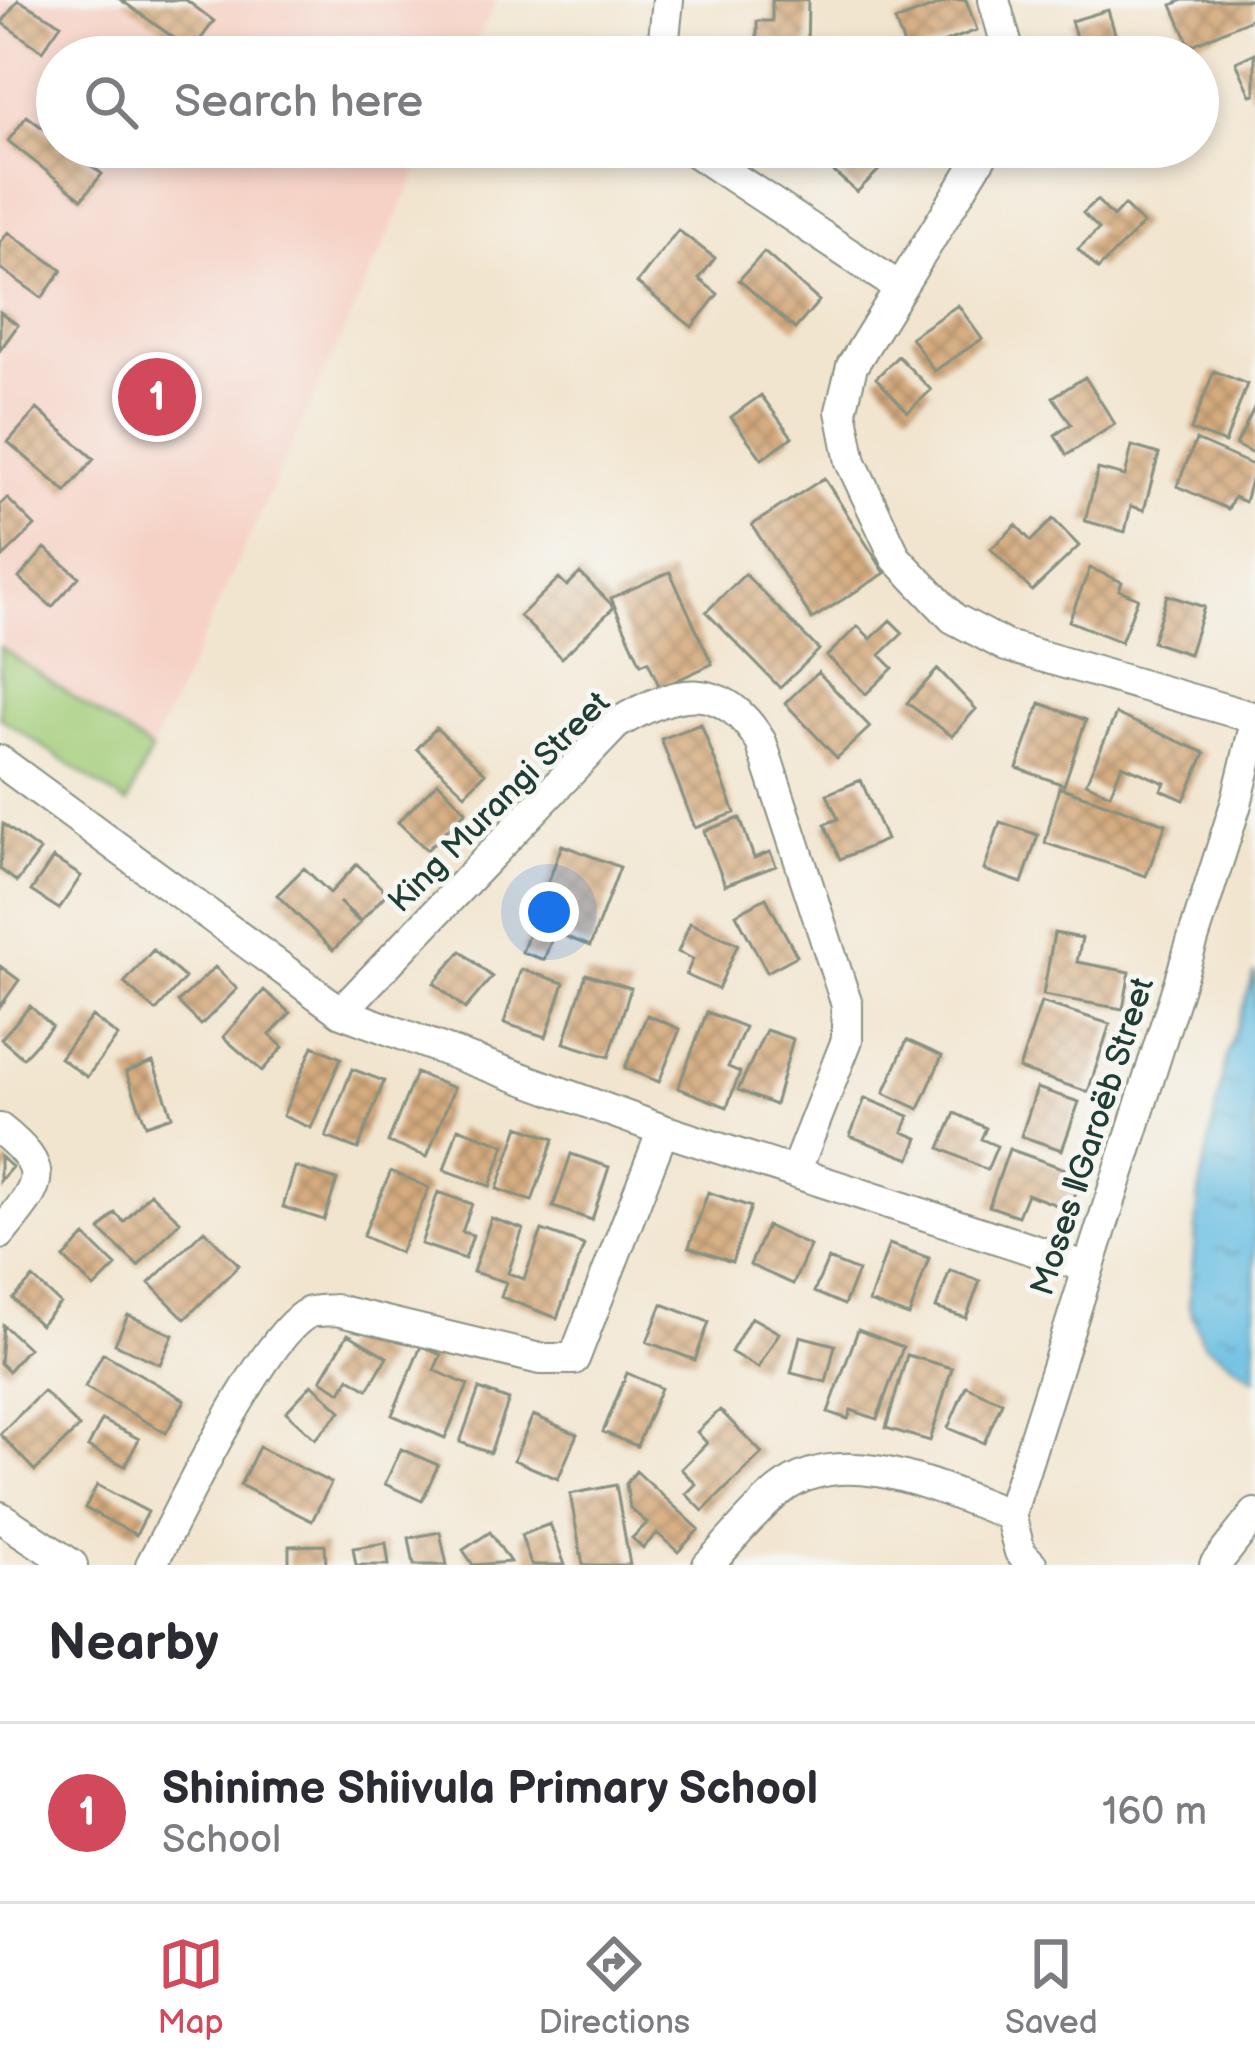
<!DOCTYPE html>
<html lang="en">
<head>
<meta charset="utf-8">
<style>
	:root { --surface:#fff; --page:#f2f2f3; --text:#2b2b33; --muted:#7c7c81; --line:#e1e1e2; --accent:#d1495b }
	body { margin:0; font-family:"Balsamiq Sans",sans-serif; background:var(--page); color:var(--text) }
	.you { position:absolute; left:549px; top:912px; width:42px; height:42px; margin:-30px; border:9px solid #fff; border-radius:50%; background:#1a73e8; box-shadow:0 0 0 18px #1a73e833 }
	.badge { display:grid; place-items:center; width:78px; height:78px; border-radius:50%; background:var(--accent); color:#fff; font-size:39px; font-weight:700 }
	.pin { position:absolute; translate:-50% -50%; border:6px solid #fff; box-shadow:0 3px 12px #0006 }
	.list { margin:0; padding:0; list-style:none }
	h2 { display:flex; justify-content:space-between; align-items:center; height:156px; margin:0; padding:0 48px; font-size:51px }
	h2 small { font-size:39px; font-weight:400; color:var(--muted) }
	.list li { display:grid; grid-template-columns:78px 1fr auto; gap:36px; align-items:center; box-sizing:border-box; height:180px; padding:0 48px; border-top:3px solid var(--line) }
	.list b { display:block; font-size:45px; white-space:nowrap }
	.list p { margin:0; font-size:39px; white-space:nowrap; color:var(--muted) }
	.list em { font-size:39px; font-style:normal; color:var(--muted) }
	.icon { flex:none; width:66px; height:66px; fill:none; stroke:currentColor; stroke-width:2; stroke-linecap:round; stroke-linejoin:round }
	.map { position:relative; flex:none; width:1255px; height:1565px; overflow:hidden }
	.search { position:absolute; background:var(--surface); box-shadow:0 6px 18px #0003; left:36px; right:36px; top:36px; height:132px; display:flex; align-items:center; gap:30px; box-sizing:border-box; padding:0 42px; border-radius:66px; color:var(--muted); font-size:45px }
	.sheet { height:336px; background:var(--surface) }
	nav { display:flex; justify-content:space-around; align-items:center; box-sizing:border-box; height:168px; border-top:3px solid var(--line); background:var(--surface); font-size:33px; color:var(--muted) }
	nav a { display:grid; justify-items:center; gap:6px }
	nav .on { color:var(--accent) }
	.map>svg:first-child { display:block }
</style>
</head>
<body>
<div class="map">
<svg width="1255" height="1565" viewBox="0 0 1255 1565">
	<defs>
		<pattern id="water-ripples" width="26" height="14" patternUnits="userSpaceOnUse" patternTransform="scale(3)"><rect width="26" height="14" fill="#64bce1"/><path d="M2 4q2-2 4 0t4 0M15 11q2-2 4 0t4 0" fill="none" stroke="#529ab7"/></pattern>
		<pattern id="building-cross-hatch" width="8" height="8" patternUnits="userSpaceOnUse" patternTransform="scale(3)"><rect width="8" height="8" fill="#d6ac7f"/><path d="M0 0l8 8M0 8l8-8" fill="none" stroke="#ad8d69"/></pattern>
	</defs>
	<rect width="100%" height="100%" fill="#f6f6f2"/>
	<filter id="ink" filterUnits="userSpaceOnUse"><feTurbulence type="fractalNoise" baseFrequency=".00833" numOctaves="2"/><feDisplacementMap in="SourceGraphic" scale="24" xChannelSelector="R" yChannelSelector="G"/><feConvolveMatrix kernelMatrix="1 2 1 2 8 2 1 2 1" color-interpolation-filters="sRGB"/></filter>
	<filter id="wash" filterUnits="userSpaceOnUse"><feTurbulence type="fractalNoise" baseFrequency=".004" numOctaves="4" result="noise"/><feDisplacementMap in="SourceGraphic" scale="48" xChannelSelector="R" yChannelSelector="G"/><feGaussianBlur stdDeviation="2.7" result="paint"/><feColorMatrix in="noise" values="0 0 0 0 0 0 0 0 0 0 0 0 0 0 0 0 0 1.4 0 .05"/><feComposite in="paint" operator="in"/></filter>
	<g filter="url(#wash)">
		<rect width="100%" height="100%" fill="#f2e5cf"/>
		<path fill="#f6d1c5" d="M0 0H496L470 57H57V147H429L151 750 0 647Z"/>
		<path fill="#a2cc78" stroke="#608456" stroke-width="3" d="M0 647 151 750 127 804 0 717Z"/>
		<path fill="url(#water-ripples)" stroke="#427c8a" stroke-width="3" d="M1255 972V1379L1203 1343 1189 1306 1199 1194 1227 1055Z"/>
		<g id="blocks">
			<path fill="url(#building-cross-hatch)" d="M18 0 61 24 42 51 2 23Z
				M121 0H186L214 21 192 51Z
				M772 0H808L807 56 757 54V21H772Z
				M951 0H966L977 30 908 56 895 21Z
				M1183 0H1252L1255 17 1190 46 1172 5Z
				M1108 10 1122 57H1082L1071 21Z
				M90 41 111 57H79Z
				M1255 53V94L1251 95 1236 62Z
				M27 116 57 139V147H67L102 174 82 199 8 141Z
				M767 147H795L786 160Z
				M820 147H902L857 192 834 172 840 165Z
				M1097 200 1113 217 1124 205 1143 224 1098 269 1078 249 1099 229 1083 213Z
				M678 230 715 258 699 279 718 294 692 327 637 283Z
				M8 232 62 270 42 298 0 268V243Z
				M764 252 819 301 795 329 739 280Z
				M958 305 982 339 934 371 911 337Z
				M0 312 18 325 0 350Z
				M898 356 931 390 908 412 876 378Z
				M1214 371 1247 384 1225 443 1191 430Z
				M1085 377 1115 424 1067 455 1055 435 1071 424 1053 397Z
				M761 395 792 437 762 459 731 417Z
				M1255 406V455L1236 445Z
				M37 409 94 459 66 492 8 442Z
				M1196 440 1255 466 1245 502 1234 497 1228 509 1177 486Z
				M1132 446 1159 454 1144 510 1131 506 1125 532 1085 521 1098 469 1125 476Z
				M824 478 885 573 812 619 752 525Z
				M7 498 35 526 3 557 0 505Z
				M1053 519 1079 546 1032 591 991 549 1016 525 1031 541Z
				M45 548 79 577 52 607 19 578Z
				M1090 568 1122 582 1119 590 1138 598 1121 642 1069 621Z
				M670 572 712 664 660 688 648 661 641 664 611 598Z
				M580 573 614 607 562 658 520 616 559 578 567 586Z
				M745 574 819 650 780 688 706 612Z
				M1167 595 1204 607 1189 654 1152 642Z
				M890 620 903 633 880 655 893 668 866 694 827 656 858 626 871 639Z
				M938 669 976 709 952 736 907 703Z
				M818 672 870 727 837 758 785 703Z
				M1040 703 1086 720 1064 785 1017 768Z
				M1116 714 1205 753 1184 800 1161 790 1165 783 1122 765 1110 794 1086 783Z
				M701 724 735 813 695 828 661 739Z
				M436 728 485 773 465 794 417 749Z
				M861 780 886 840 840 859 825 824 838 819 827 794Z
				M438 782 466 811 427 850 398 822Z
				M1059 787 1166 824 1146 876 1045 843Z
				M740 818 754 858 770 852 776 866 725 885 704 831Z
				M1000 822 1038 835 1022 883 984 870Z
				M3 824 40 851 17 882 0 869Z
				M562 845 620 867 590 946 554 932 544 960 522 952Z
				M53 858 81 876 59 909 31 891Z
				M357 864 387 893 361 921 339 902 360 923 333 950 277 895 304 868 330 893Z
				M766 898 797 956 767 972 736 914Z
				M690 923 738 944 718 989 686 975 693 959 678 952Z
				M1054 933 1082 938 1077 962 1130 972 1123 1009 1043 995Z
				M153 950 185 978 156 1011 124 983Z
				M461 951 492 977 465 1009 434 983Z
				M0 966 19 980 0 1007Z
				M215 967 237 989 201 1025 178 1002Z
				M521 969 564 983 546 1037 504 1023Z
				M586 974 631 988 609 1057 564 1043Z
				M264 990 290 1013 270 1035 283 1047 262 1071 223 1037Z
				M1041 1002 1110 1024 1088 1092 1019 1069Z
				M30 1006 52 1026 23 1058 1 1039Z
				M707 1012 745 1027 728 1067 740 1072 727 1107 678 1088Z
				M647 1015 680 1029 659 1082 625 1068Z
				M92 1016 118 1036 87 1077 60 1058Z
				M766 1030 793 1039 775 1105 738 1090Z
				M907 1040 942 1056 919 1109 884 1093Z
				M313 1046 341 1058 311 1128 283 1116Z
				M153 1062 172 1116 146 1125 126 1072Z
				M352 1069 384 1081 358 1149 326 1137Z
				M416 1073 454 1088 427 1157 388 1142Z
				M1037 1088 1079 1102 1062 1150 1021 1136Z
				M865 1098 909 1116 903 1132 918 1138 910 1159 850 1136Z
				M955 1113 986 1128 981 1139 997 1146 987 1170 940 1148Z
				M519 1126 554 1139 532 1201 497 1189Z
				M458 1128 505 1145 490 1186 444 1170Z
				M1009 1149 1082 1175 1070 1210 1027 1194 1018 1216 989 1206Z
				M571 1154 609 1167 592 1220 553 1207Z
				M0 1156 12 1167 0 1181Z
				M295 1167 337 1180 324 1220 283 1207Z
				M391 1171 429 1188 400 1253 363 1236Z
				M438 1192 472 1204 462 1232 473 1235 465 1259 421 1244Z
				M708 1192 751 1207 732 1262 689 1247Z
				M150 1193 180 1221 138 1266 100 1230 115 1213 124 1222Z
				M491 1218 523 1229 508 1273 524 1279 542 1230 584 1245 557 1318 501 1297 506 1282 473 1272Z
				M767 1226 810 1246 793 1284 750 1265Z
				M204 1230 239 1265 185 1319 149 1283Z
				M85 1236 116 1266 94 1288 64 1258Z
				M889 1244 929 1258 909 1316 869 1302Z
				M828 1259 858 1271 844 1305 814 1292Z
				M950 1270 980 1281 966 1318 936 1308Z
				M33 1278 60 1303 40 1325 13 1299Z
				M662 1304 709 1322 695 1360 647 1342Z
				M128 1315 173 1335 160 1364 115 1344Z
				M751 1317 779 1333 758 1368 731 1352Z
				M3 1325 28 1348 8 1371 0 1363Z
				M858 1330 903 1347 877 1419 851 1410 848 1419 828 1412Z
				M348 1334 387 1357 368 1389 349 1378 341 1392 321 1380Z
				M800 1336 835 1345 826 1382 791 1373Z
				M421 1346 441 1355 434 1370 468 1385 445 1438 392 1415Z
				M103 1353 185 1400 166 1433 85 1387Z
				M907 1355 952 1368 930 1441 886 1428Z
				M627 1373 661 1388 637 1446 603 1432Z
				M312 1384 341 1411 315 1439 286 1412Z
				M966 1386 1002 1402 984 1443 948 1428Z
				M479 1389 509 1400 490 1453 460 1442Z
				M43 1391 79 1427 35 1471 0 1434Z
				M720 1410 762 1453 703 1511 686 1494 696 1484 681 1469 707 1443 697 1432Z
				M533 1415 577 1434 558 1479 514 1460Z
				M102 1420 139 1439 125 1466 88 1447Z
				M259 1447 331 1483 312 1521 240 1485Z
				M401 1449 438 1465 422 1501 385 1484Z
				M636 1471 699 1529 678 1552 657 1533 643 1548 632 1538 647 1523 630 1508 626 1484Z
				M97 1485 148 1512 136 1535 85 1508Z
				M616 1485 630 1565H583L570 1494Z
				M550 1524 565 1565H531L521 1535Z
				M440 1532 447 1565H414L409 1538Z
				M490 1532 510 1562 473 1565 463 1550Z
				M386 1543 389 1565H356L353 1548Z
				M325 1545 326 1565H289V1546Z"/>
		</g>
	</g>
	<g filter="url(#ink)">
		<use href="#blocks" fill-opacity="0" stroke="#889182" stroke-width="3"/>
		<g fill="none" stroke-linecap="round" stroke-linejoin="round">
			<g stroke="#889182" stroke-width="34">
				<path id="street" d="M994 0 1010 57
					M662 57 668 0
					M688 147 897 286
					M987 147 852 366 841 411 851 462 896 558 953 618 1006 646 1255 718
					M0 761 341 1012 663 1130 1086 1267
					M341 1012 616 724C674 689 722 677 761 742L847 1005V1040L795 1172
					M0 1129C55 1173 39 1185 0 1234
					M0 1517 72 1565
					M151 1565C178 1515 263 1335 308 1313 315 1310 328 1311 336 1310L540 1359H574L663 1130
					M708 1565C731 1541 753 1512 779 1491 844 1439 945 1491 1010 1515
					M1032 1565 1020 1552 1010 1515 1236 804 1255 726
					M1215 1565 1255 1514"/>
			</g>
			<use href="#street" stroke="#fff" stroke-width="30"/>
		</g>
	</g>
	<g text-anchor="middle" stroke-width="10" stroke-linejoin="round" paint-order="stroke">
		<g font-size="33" fill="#1f3d34" stroke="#f6f6f2">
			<text transform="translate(498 801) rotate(-45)" y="12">King Murangi Street</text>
			<text transform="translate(1091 1136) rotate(-72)" y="12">Moses ǁGaroëb Street</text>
		</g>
	</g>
</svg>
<div class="you"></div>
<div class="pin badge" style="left:157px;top:397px">1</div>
<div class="search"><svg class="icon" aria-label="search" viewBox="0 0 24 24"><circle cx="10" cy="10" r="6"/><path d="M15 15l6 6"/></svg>Search here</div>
</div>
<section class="sheet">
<h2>Nearby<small></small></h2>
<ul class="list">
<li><span class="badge">1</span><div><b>Shinime Shiivula Primary School</b><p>School</p></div><em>160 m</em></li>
</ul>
</section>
<nav>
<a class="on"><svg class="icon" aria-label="map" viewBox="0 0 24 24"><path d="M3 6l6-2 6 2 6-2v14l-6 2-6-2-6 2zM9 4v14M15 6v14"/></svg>Map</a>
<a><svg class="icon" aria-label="directions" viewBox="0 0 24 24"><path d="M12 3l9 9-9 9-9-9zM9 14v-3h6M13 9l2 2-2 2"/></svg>Directions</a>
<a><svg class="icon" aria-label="saved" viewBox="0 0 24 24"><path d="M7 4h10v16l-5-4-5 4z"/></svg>Saved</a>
</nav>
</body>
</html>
